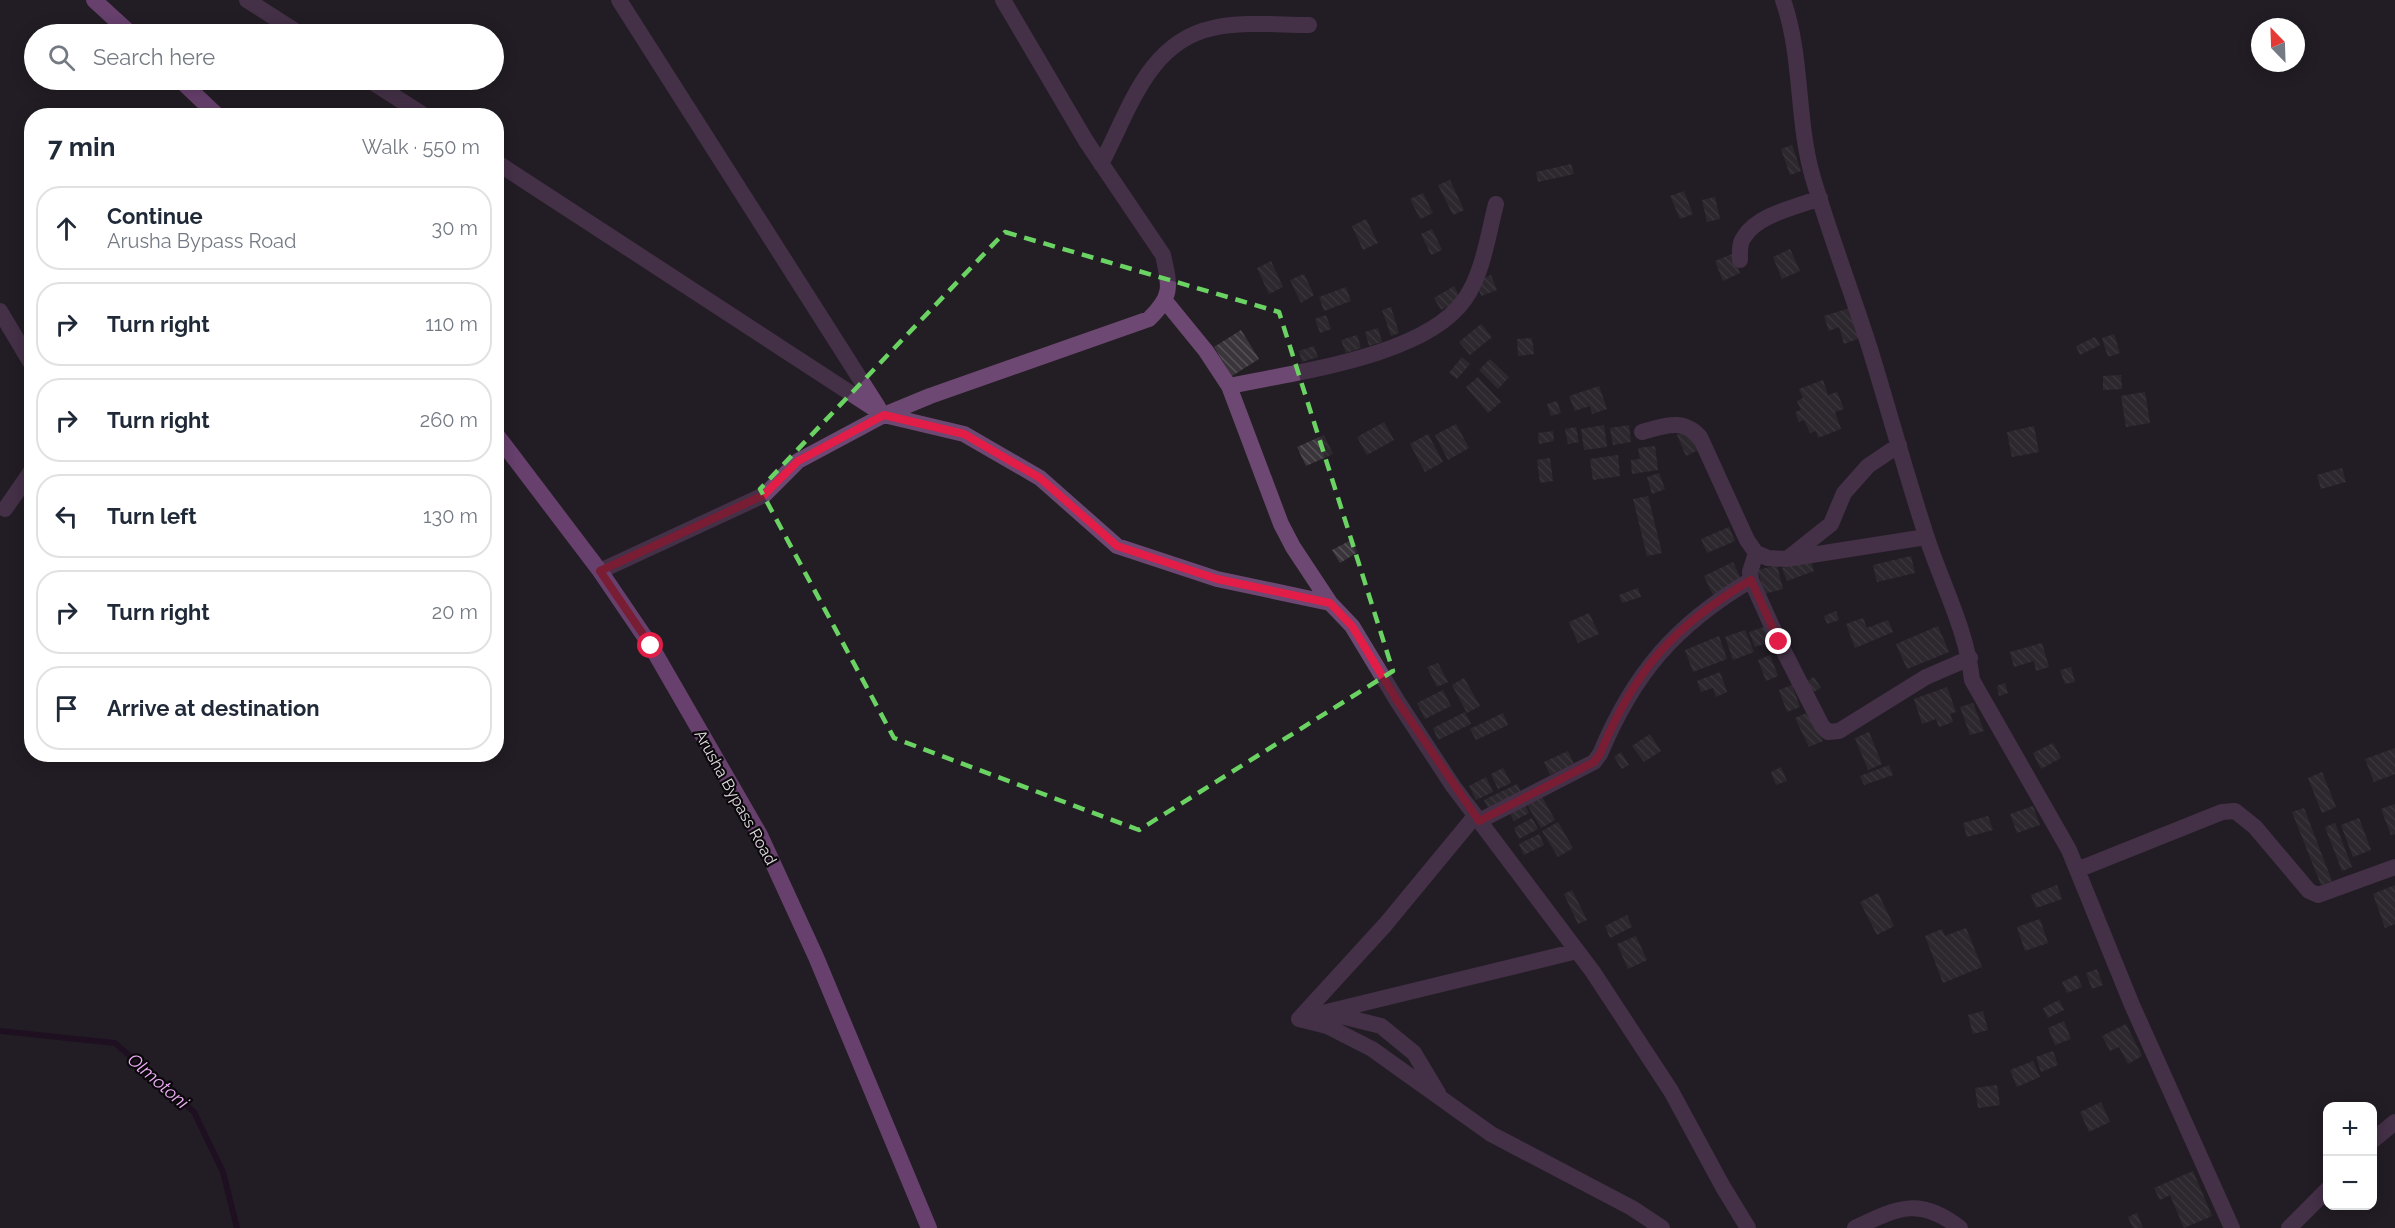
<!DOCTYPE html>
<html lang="en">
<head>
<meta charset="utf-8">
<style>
	:root { --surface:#fff; --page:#f2f2f3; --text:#1f2937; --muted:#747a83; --line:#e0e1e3 }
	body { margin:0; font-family:Raleway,sans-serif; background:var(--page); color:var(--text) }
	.controls { position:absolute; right:18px; bottom:18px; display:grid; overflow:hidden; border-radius:12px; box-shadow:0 3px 15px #0003 }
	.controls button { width:54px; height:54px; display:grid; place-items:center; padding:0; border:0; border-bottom:2px solid var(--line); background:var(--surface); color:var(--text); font:30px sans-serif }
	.compass { position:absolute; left:2251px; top:18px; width:54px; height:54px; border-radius:50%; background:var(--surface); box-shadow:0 3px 15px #0003; rotate:337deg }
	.stop { position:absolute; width:18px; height:18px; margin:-14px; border:4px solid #e11d48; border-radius:50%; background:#fff }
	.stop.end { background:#e11d48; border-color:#fff; box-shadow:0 2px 6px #0008 }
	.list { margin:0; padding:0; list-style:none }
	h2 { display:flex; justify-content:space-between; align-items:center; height:78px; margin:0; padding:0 24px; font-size:26px }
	h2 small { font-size:20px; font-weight:400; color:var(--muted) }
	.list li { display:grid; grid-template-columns:39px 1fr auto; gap:18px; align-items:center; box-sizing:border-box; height:84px; margin:0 12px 12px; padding:0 12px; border:2px solid var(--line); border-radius:24px }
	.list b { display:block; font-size:22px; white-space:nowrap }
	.list p { margin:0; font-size:20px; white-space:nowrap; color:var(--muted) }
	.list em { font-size:20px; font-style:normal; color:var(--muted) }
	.icon { flex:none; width:33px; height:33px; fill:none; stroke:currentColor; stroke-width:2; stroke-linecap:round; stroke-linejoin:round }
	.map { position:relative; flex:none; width:2395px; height:1228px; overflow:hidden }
	.search { position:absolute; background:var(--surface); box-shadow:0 3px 15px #0003; left:24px; top:24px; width:480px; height:66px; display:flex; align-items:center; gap:15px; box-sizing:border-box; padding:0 21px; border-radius:33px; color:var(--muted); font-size:22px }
	.panel { position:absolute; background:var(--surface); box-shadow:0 3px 15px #0003; left:24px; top:108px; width:480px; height:654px; border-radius:24px }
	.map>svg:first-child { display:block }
</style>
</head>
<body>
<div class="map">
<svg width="2395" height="1228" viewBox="0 0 2395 1228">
	<defs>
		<pattern id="building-back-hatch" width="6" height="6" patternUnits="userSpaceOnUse" patternTransform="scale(1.5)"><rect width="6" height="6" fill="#3a343b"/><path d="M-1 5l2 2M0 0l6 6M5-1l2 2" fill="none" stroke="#565157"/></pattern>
	</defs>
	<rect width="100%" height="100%" fill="#231d24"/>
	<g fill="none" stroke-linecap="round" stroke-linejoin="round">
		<path stroke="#19001d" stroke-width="6" d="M0 1031 115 1043 194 1112 223 1172 237 1228"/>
	</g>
	<path fill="url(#building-back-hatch)" d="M1792 145 1801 171 1790 175 1781 149Z
		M1571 164 1574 174 1538 182 1536 172Z
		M1450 180 1464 210 1453 215 1438 185Z
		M1684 191 1693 214 1680 219 1670 196Z
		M1423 193 1433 213 1420 219 1410 199Z
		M1715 197 1720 219 1707 222 1702 200Z
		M1366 219 1378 243 1363 250 1352 226Z
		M1432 229 1442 250 1431 255 1421 234Z
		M1790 249 1800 271 1782 279 1773 257Z
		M1732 254 1740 273 1723 281 1715 261Z
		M1271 261 1283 287 1269 294 1257 268Z
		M1304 274 1314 295 1301 303 1290 280Z
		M1491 275 1497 290 1481 296 1476 281Z
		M1454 286 1461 299 1441 310 1434 298Z
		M1346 287 1351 301 1324 311 1319 297Z
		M1391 307 1399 333 1391 336 1382 310Z
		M1850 308 1860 338 1844 344 1839 327 1829 331 1824 316Z
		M1326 315 1331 329 1320 333 1315 319Z
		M1481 324 1492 337 1470 355 1459 342Z
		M1378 328 1382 342 1369 346 1365 332Z
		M1241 330 1259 359 1232 376 1214 347Z
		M2114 334 2120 353 2108 357 2102 338Z
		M1357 335 1361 348 1346 353 1341 340Z
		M2095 337 2100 345 2080 355 2076 346Z
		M1532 338 1534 354 1518 356 1517 339Z
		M1314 346 1318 357 1302 362 1299 351Z
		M1462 357 1470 364 1457 379 1449 373Z
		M1490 359 1509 377 1498 389 1479 370Z
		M2121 375 2122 389 2103 390V376Z
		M1478 377 1501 402 1488 413 1466 387Z
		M1823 380 1828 395 1837 392 1844 409 1835 412 1841 429 1818 438 1816 431 1810 433 1804 420 1799 422 1795 412 1801 410 1797 401 1803 398 1799 389Z
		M1599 386 1607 409 1592 414 1590 406 1575 411 1569 396Z
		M2145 392 2150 423 2126 427 2121 396Z
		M1557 401 1561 413 1551 416 1547 404Z
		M1384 422 1394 440 1367 455 1357 437Z
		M1456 424 1469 448 1448 460 1435 435Z
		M1604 425 1607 447 1584 450 1581 429Z
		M1629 425 1631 442 1613 445 1610 428Z
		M2034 426 2039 452 2012 457 2007 432Z
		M1576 427 1579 442 1568 444 1565 429Z
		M1688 430 1698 450 1686 456 1677 435Z
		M1553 431 1554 441 1539 444 1538 433Z
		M1428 434 1443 462 1425 472 1410 444Z
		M1324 435 1333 454 1306 466 1297 447Z
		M1655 446 1658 470 1632 474 1631 460 1640 459 1638 448Z
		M1618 455 1620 476 1593 480 1590 459Z
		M1550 458 1553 481 1540 483 1537 460Z
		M2342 468 2346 482 2321 489 2317 475Z
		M1659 473 1665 489 1652 494 1647 477Z
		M1648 496 1662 553 1647 556 1633 499Z
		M1729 527 1735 541 1707 553 1701 539Z
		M1351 540 1358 552 1340 563 1332 550Z
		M1911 556 1915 573 1877 582 1873 565Z
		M1810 558 1814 571 1787 581 1782 568Z
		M1733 562 1742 581 1713 595 1704 576Z
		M1777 565 1783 589 1764 594 1758 570Z
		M1638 588 1641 597 1622 603 1619 595Z
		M1836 611 1839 620 1827 624 1824 616Z
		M1589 613 1599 634 1578 643 1569 622Z
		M1863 618 1867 628 1888 620 1893 632 1855 648 1846 624Z
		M1767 626 1772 641 1755 647 1749 632Z
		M1938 626 1949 652 1907 669 1896 644Z
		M1745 630 1754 652 1733 660 1725 637Z
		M1719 636 1727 659 1693 672 1685 650Z
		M2042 643 2049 667 2036 671 2034 661 2014 667 2010 652Z
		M1770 655 1778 676 1766 681 1758 660Z
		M1438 663 1448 682 1437 687 1427 667Z
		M2071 667 2075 682 2065 684 2060 670Z
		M1720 672 1727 692 1716 697 1713 688 1701 692 1697 681Z
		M1814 677 1821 688 1810 694 1804 683Z
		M1464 678 1480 706 1467 713 1452 685Z
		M2005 683 2008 693 1999 696 1997 686Z
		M1792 685 1800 707 1787 712 1779 690Z
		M1947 687 1956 712 1950 714 1953 722 1939 727 1936 719 1922 724 1914 699Z
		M1443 690 1451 706 1425 719 1417 703Z
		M1973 703 1984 731 1970 735 1960 707Z
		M1465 712 1471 724 1438 740 1433 728Z
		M1809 712 1823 741 1809 747 1795 718Z
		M1503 713 1508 725 1476 740 1470 729Z
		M1869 732 1882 764 1868 770 1855 738Z
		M1650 734 1661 751 1644 762 1632 746Z
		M2053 743 2061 758 2041 769 2033 753Z
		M2395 748V774L2374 782 2365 759Z
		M1568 751 1574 764 1550 775 1544 762Z
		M1621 752 1629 765 1622 769 1614 757Z
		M1889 765 1893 775 1864 785 1860 776Z
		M1781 767 1787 781 1776 785 1771 772Z
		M1503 768 1511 783 1498 789 1491 774Z
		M2322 772 2336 807 2322 813 2308 778Z
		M1486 777 1493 792 1476 800 1469 786Z
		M1517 784 1521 792 1488 808 1484 800Z
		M1540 793 1555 820 1541 828 1525 801Z
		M1524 803 1529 813 1514 821 1508 810Z
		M2395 804V834L2391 835 2381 809Z
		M2033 806 2040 825 2017 833 2010 814Z
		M2304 808 2332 881 2321 885 2292 812Z
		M1988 816 1993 830 1967 837 1963 823Z
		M1532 818 1538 829 1519 839 1514 828Z
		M2359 818 2371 850 2353 857 2341 825Z
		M1558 822 1573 848 1558 857 1542 831Z
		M2335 823 2352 867 2342 871 2325 827Z
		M1539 834 1544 845 1524 855 1519 844Z
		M2057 885 2062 899 2036 908 2031 895Z
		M2395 885V924L2385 928 2373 894Z
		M1572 890 1587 920 1578 924 1564 894Z
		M1878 893 1894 926 1877 935 1860 902Z
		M1627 915 1632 927 1610 938 1605 926Z
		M2040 919 2048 943 2025 951 2017 927Z
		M1966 928 1982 967 1943 983 1925 936 1942 929 1945 936Z
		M1636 936 1647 960 1628 969 1617 944Z
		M2097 969 2103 985 2092 989 2086 973Z
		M2077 975 2082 987 2067 993 2062 982Z
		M2059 1000 2064 1010 2048 1018 2043 1008Z
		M1983 1011 1988 1030 1973 1034 1968 1015Z
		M2064 1021 2071 1039 2055 1045 2048 1028Z
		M2126 1024 2142 1056 2128 1064 2119 1047 2110 1051 2102 1036Z
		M2053 1051 2058 1065 2041 1072 2036 1057Z
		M2033 1061 2040 1077 2017 1087 2010 1070Z
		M1997 1085 2000 1105 1978 1108 1975 1088Z
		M2101 1102 2110 1122 2089 1132 2080 1112Z
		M2193 1171 2212 1216 2184 1228 2170 1195 2160 1200 2154 1188Z
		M2137 1213 2143 1228H2133L2128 1217Z"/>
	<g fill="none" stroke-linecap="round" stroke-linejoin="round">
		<path stroke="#6d4872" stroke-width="16" d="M247 0 300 34
			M619 0 878 407
			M1783 0C1803 57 1796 120 1813 178 1830 235 1851 290 1869 346 1889 410 1906 475 1927 538 1942 584 1967 631 1972 680L2069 850 2132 1005 2232 1228
			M369 80 425 116
			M496 162 884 415 964 434 1040 478 1117 546 1217 579 1330 603
			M1101 164C1129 112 1147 42 1213 28 1243 21 1278 25 1309 25
			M1740 260C1740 252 1739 243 1744 237 1758 214 1797 207 1820 198
			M1166 302 1206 351 1229 386 1281 524 1293 547 1330 603 1352 626 1398 702 1453 786 1593 972 1671 1091 1723 1187 1748 1228
			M0 311 32 365
			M1229 386C1295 372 1425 357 1465 299 1483 273 1488 235 1496 204
			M1642 432C1664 426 1683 418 1700 437L1747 540 1756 553 1768 558 1786 559 1926 537
			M5 509 32 470
			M1756 553 1750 572 1751 580 1779 642 1822 726 1828 732 1839 731 1926 677 1970 658
			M1787 559 1831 524 1844 493 1868 466 1899 445
			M600 571 764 495 798 461 884 415 930 396 1149 319C1173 296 1170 286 1163 255L1086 141 1003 0
			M1479 821 1594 762 1600 754C1634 673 1675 625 1751 580
			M2077 870 2222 812 2235 811 2255 827 2309 891 2318 895 2395 867
			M1329 1016 1337 1015 1381 1026 1414 1053 1438 1093
			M1302 1018 1577 951
			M1299 1019 1327 1026 1372 1049 1491 1134 1632 1208 1662 1228
			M1299 1019 1385 925 1475 816
			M2372 1141 2395 1122
			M1855 1228C1897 1208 1919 1196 1960 1228
			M2289 1228 2328 1189"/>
		<path stroke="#ba6cc5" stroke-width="16" d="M94 0 131 34
			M180 80 218 116
			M496 434 600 571 651 646 760 835 816 957 929 1228"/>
	</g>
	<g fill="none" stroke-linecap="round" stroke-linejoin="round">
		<path stroke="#e11d48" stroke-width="8" d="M651 646 600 571 764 495 798 461 884 415 964 434 1040 478 1117 546 1217 579 1330 603 1352 626 1398 702 1479 821 1594 762 1600 754C1634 671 1673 626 1751 580L1779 642"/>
	</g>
	<path d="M0 0H2395V1228H0ZM1005 232 1279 312 1393 671 1139 830 894 738 760 489Z" fill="#231d24" fill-opacity=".55" fill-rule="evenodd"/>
	<path fill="none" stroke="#6bd363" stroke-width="4.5" stroke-dasharray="12 8" stroke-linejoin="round" d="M1005 232 1279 312 1393 671 1139 830 894 738 760 489Z"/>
	<g text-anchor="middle" stroke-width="4.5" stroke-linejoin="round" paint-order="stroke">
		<g font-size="16" fill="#e0dce1" stroke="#0b080b">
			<text transform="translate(736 797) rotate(61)" y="6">Arusha Bypass Road</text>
		</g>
		<g font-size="18" font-style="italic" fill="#edaef6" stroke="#0b080b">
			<text transform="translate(158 1081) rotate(41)" y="6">Olmotoni</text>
		</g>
	</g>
</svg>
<div class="controls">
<button>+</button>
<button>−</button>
</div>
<svg class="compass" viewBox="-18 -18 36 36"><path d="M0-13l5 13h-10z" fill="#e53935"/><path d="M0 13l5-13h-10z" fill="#747a83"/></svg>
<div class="stop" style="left:651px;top:646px"></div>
<div class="stop end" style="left:1779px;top:642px"></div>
<div class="search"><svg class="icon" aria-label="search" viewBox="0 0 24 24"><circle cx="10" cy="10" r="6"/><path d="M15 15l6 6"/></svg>Search here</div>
<section class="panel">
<h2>7 min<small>Walk · 550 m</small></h2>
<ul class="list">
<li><svg class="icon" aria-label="ahead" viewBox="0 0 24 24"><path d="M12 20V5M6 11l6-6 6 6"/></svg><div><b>Continue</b><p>Arusha Bypass Road</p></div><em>30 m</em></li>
<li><svg class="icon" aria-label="right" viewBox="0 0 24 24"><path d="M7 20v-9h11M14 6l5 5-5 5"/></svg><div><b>Turn right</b></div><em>110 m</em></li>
<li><svg class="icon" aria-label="right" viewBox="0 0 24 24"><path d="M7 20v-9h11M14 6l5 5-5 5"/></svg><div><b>Turn right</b></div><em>260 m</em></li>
<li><svg class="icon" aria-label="left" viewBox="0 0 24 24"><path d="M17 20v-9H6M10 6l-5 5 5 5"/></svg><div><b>Turn left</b></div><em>130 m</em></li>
<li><svg class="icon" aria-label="right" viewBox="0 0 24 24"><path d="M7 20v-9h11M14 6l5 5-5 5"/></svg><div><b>Turn right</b></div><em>20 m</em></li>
<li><svg class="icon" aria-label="arrive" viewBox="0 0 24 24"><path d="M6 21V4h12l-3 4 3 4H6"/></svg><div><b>Arrive at destination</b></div></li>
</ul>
</section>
</div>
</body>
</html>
